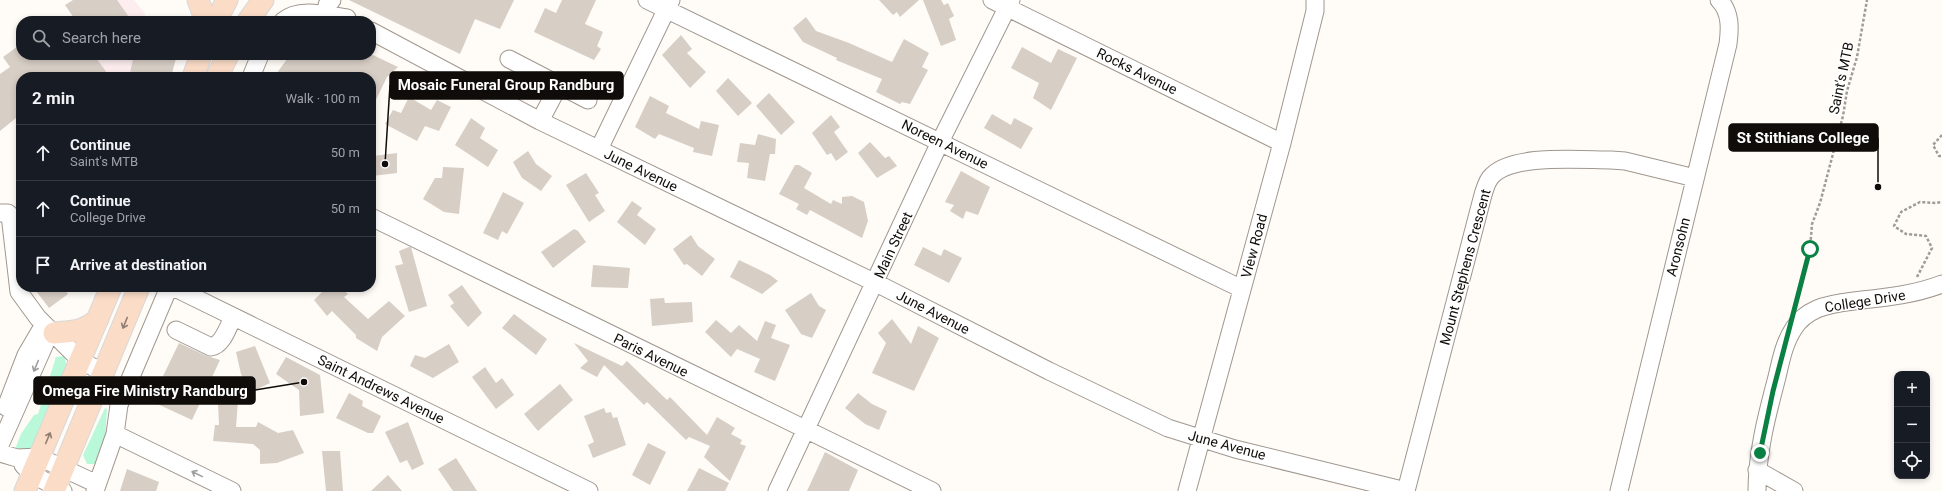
<!DOCTYPE html>
<html lang="en">
<head>
<meta charset="utf-8">
<style>
	:root { --surface:#171b24; --page:#20242c; --text:#f1f3f6; --muted:#9ea1a6; --line:#363941 }
	body { margin:0; font-family:Roboto,sans-serif; background:var(--page); color:var(--text) }
	.controls { position:absolute; right:12px; bottom:12px; display:grid; overflow:hidden; border-radius:8px; box-shadow:0 2px 6px #0003 }
	.controls button { width:36px; height:36px; display:grid; place-items:center; padding:0; border:0; border-bottom:1px solid var(--line); background:var(--surface); color:var(--text); font:20px sans-serif }
	.stop { position:absolute; width:12px; height:12px; margin:-9px; border:3px solid #0b8043; border-radius:50%; background:#fff }
	.stop.end { background:#0b8043; border-color:#fff; box-shadow:0 1px 4px #0008 }
	.list { margin:0; padding:0; list-style:none }
	h2 { display:flex; justify-content:space-between; align-items:center; height:52px; margin:0; padding:0 16px; font-size:17px }
	h2 small { font-size:13px; font-weight:400; color:var(--muted) }
	.list li { display:grid; grid-template-columns:26px 1fr auto; gap:12px; align-items:center; box-sizing:border-box; height:56px; padding:0 16px; border-top:1px solid var(--line) }
	.list b { display:block; font-size:15px; white-space:nowrap }
	.list p { margin:0; font-size:13px; white-space:nowrap; color:var(--muted) }
	.list em { font-size:13px; font-style:normal; color:var(--muted) }
	.icon { flex:none; width:22px; height:22px; fill:none; stroke:currentColor; stroke-width:2; stroke-linecap:round; stroke-linejoin:round }
	.map { position:relative; flex:none; width:1942px; height:491px; overflow:hidden }
	.search { position:absolute; background:var(--surface); box-shadow:0 2px 6px #0003; left:16px; top:16px; width:360px; height:44px; display:flex; align-items:center; gap:10px; box-sizing:border-box; padding:0 14px; border-radius:16px; color:var(--muted); font-size:15px }
	.panel { position:absolute; background:var(--surface); box-shadow:0 2px 6px #0003; left:16px; top:72px; width:360px; height:220px; border-radius:16px }
	.map>svg:first-child { display:block }
</style>
</head>
<body>
<div class="map">
<svg width="1942" height="491" viewBox="0 0 1942 491">
	<rect width="100%" height="100%" fill="#fffbf7"/>
	<path fill="#fdedef" d="M100 0H134L145 14 143 21H71Z
		M94 55H134L129 77H110Z"/>
	<path fill="#baf8da" d="M64 356 68 370 35 446 25 450 15 449 21 434 34 415 38 414 56 357Z
		M105 408 107 409 105 443 95 464H87L83 455Z"/>
	<path fill="#d7cec5" d="M73 0H117L129 17 122 21H76L65 5Z
		M349 0H514L500 29 475 19 460 54Z
		M562 0H596L585 24 603 32 597 46 601 49 594 60 534 32 545 8 556 13Z
		M879 0H919L900 17 897 12 893 15Z
		M923 0H941L944 5 948 3 954 16 949 19 956 40 941 46Z
		M806 17 816 31 849 43 892 62 904 39 929 53 922 67 928 70 910 104 902 102 900 104 876 92 882 79 836 60 837 58 803 42 793 28Z
		M681 35 692 49 687 53 706 72 690 88 662 55Z
		M21 44V55H94L110 77H21V114L0 131V74L10 67 3 57Z
		M1022 47 1051 63 1058 49 1077 58 1051 110 1033 98 1039 83 1011 68Z
		M134 55H177L172 73 164 72 163 77H129Z
		M290 55H373L398 67 387 77 371 110V77H274Z
		M728 78 752 103 738 116 716 91Z
		M769 93 795 122 781 135 756 106Z
		M650 96 669 106 666 113 699 129 701 121 719 125 712 156 693 152 694 148 659 134 655 139 635 127Z
		M409 97 431 110 437 100 451 107 439 131 425 126 417 141 385 124 393 110 401 113Z
		M992 114 1011 125 1014 118 1033 128 1021 149 984 128Z
		M831 115 840 127 834 132 848 152 836 161 831 153 827 155 812 133Z
		M471 118 485 128 480 138 498 150 488 167 455 145Z
		M758 134 776 139 775 154H770L765 181 747 178 749 163 737 162 740 143 755 145Z
		M870 142 885 158 889 156 897 166 877 178 858 153Z
		M528 151 536 164 552 176 541 191 522 178 513 162Z
		M397 153V173L372 176 373 156Z
		M795 165H799L812 173 804 188 831 204 833 200 842 204V197L852 196 864 202 868 221 862 238 810 210 807 215 796 209 799 204 779 194Z
		M443 167 464 168 459 214 444 212 423 199 435 178H442Z
		M961 171 990 187 978 215 966 211 963 219 950 211 954 205 945 202Z
		M586 173 599 193 595 195 605 211 589 222 566 185Z
		M503 192 524 203 507 234 502 231 498 240 483 233Z
		M632 201 642 208 637 215 656 229 645 245 617 222Z
		M574 229 578 231 586 242 553 268 541 252Z
		M691 235 698 246 715 259 702 276 687 264 684 265 673 249Z
		M409 247H411L427 306 409 312 395 266 403 264 399 251Z
		M923 247 941 256 944 249 962 258 949 283 914 265Z
		M739 260 770 275 778 281 762 294 730 277Z
		M593 265 630 268 628 288 591 287Z
		M462 285 482 313 468 327 450 306 454 303 448 295Z
		M33 287H63L68 294 49 308Z
		M327 287H340L348 294 344 297 368 319 389 301 405 316 382 337 377 351 356 338V335L332 311 327 316 314 300Z
		M811 293 819 306 826 310 812 338 801 334 785 310Z
		M664 298 665 303 692 302 693 322 652 326 650 299Z
		M514 314 547 339 536 355 502 328Z
		M892 319 911 344 918 326 939 338 914 391 872 373 886 343 878 333Z
		M716 320 731 333 739 325 757 341 765 321 776 325 771 338 790 345 775 381 754 372 760 359 737 349 731 357 705 332Z
		M179 343 207 356 220 360 192 420 151 401Z
		M574 343 622 366 627 361 667 400 670 397 707 435 717 417 735 428 731 434 742 440 740 444 746 446 730 481 704 457 710 446 689 437 686 440 647 402 644 405 604 365 597 377 580 368 588 361Z
		M449 344 459 362 433 378 410 366 415 355 425 358Z
		M255 346 270 383 251 392 241 374 236 352Z
		M286 357 320 375 324 413 300 416 299 390 276 374Z
		M485 367 496 383 502 378 514 395 496 409 472 377Z
		M560 384 573 400 538 431 524 414Z
		M349 393 363 401 362 406 381 416 373 433H368L336 418Z
		M858 393 872 404 887 411 879 430 865 424 845 408Z
		M238 401 236 427H256L258 422 278 433 293 430 304 453 277 463 260 464V450L253 444 213 441 215 425H219L218 402Z
		M604 408 606 413 611 412 613 418 617 417 626 445 593 458 588 445 594 442 584 416Z
		M408 422 424 464 412 470 407 460 400 463 385 432Z
		M648 443 666 452 650 485 632 475Z
		M322 451H340L343 491H326Z
		M825 452 858 470 849 491H807Z
		M456 458 477 491H453L438 469Z
		M699 468 729 483 725 491H687Z
		M127 469 159 482 156 491H120Z
		M388 475 402 491H371Z"/>
	<g fill="none" stroke-linecap="round" stroke-linejoin="round">
		<g stroke="#a0978f" stroke-width="19">
			<path id="minor" d="M647 0 1242 289
				M992 0 1282 143
				M327 5 332 0
				M283 21C299 7 327 15 347 18
				M371 31 540 121 884 287 1049 371 1168 428 1235 449 1406 491
				M509 59 588 100
				M251 77 260 55
				M540 121 559 85
				M599 149 671 0
				M0 213H8L10 215 19 292 38 318 80 360 104 373
				M371 217 932 491
				M173 287 589 491
				M176 330 211 347C223 345 228 327 233 317
				M6 407 26 355 43 326
				M115 434 232 491
				M0 445 51 330
				M0 453 17 458 39 457 97 484
				M23 465 32 474 63 491
				M1757 470 1794 491
				M95 491 115 434 119 405 169 287
				M777 491 940 142 1011 0
				M1187 491 1282 143 1315 11V0
				M1406 491 1479 210C1482 200 1484 186 1490 178 1509 153 1581 160 1611 160L1625 161 1695 178
				M1619 491 1728 44C1730 29 1731 12 1719 0
				M1757 491C1757 452 1767 415 1777 377 1781 360 1784 343 1794 328 1799 320 1808 313 1817 309 1831 303 1847 302 1862 300 1890 297 1916 294 1942 284"/>
		</g>
		<g stroke="#d9d8d8" stroke-width="23">
			<path id="major" d="M198 0 206 21
				M216 21 227 0
				M248 21 263 0
				M193 77 201 55
				M217 77 228 55
				M54 333C74 331 83 332 98 319
				M25 491 111 287
				M54 491 139 287"/>
		</g>
		<path stroke="#9f9b98" stroke-width="2.5" stroke-dasharray="3 2" stroke-linecap="butt" d="M1942 135 1933 145 1939 156H1942
			M1917 277 1932 248 1926 236 1906 234 1894 226 1901 212 1920 202 1936 203 1942 202
			M1796 303 1810 249 1812 224 1820 203 1843 116 1847 91 1857 57 1867 0"/>
		<use href="#minor" stroke="#fff" stroke-width="17"/>
		<use href="#major" stroke="#fbdcc7" stroke-width="21"/>
	</g>
	<defs><path id="oneway-shaft" d="M-6 0H5M1.5-3L5.5 0L1.5 3" fill="none" stroke-width="1.6" stroke-linecap="round" stroke-linejoin="round"/></defs>
	<g stroke="#917e72">
		<use href="#oneway-shaft" transform="translate(125 323) rotate(112)"/>
		<use href="#oneway-shaft" transform="translate(48 438) rotate(-67)"/>
	</g>
	<g stroke="#9f9e9d">
		<use href="#oneway-shaft" transform="translate(36 366) rotate(113)"/>
		<use href="#oneway-shaft" transform="translate(197 474) rotate(-154)"/>
	</g>
	<g fill="none" stroke-linecap="round" stroke-linejoin="round">
		<path stroke="#0b8043" stroke-width="5" d="M1760 453 1773 391 1810 249"/>
	</g>
	<g text-anchor="middle" stroke-width="3" stroke-linejoin="round" paint-order="stroke">
		<g font-size="14" fill="#0f0c09" stroke="#fff">
			<text transform="translate(1137 71) rotate(26)" y="5">Rocks Avenue</text>
			<text transform="translate(1841 78) rotate(-78)" y="5">Saint's MTB</text>
			<text transform="translate(945 144) rotate(26)" y="5">Noreen Avenue</text>
			<text transform="translate(641 170) rotate(26)" y="5">June Avenue</text>
			<text transform="translate(893 245) rotate(-65)" y="5">Main Street</text>
			<text transform="translate(1254 246) rotate(-75)" y="5">View Road</text>
			<text transform="translate(1678 247) rotate(-76)" y="5">Aronsohn</text>
			<text transform="translate(1465 267) rotate(-75)" y="5">Mount Stephens Crescent</text>
			<text transform="translate(1865 301) rotate(-9)" y="5">College Drive</text>
			<text transform="translate(933 312) rotate(27)" y="5">June Avenue</text>
			<text transform="translate(651 355) rotate(26)" y="5">Paris Avenue</text>
			<text transform="translate(381 389) rotate(26)" y="5">Saint Andrews Avenue</text>
			<text transform="translate(1227 445) rotate(15)" y="5">June Avenue</text>
		</g>
	</g>
	<path fill="none" stroke="#0f0c09" stroke-width="1.5" d="M385 164L390 85M1878 187L1878 138M304 382L255 390"/>
	<g fill="#0f0c09" stroke="#fff" stroke-width="1.5">
		<circle cx="385" cy="164" r="4"/>
		<circle cx="1878" cy="187" r="4"/>
		<circle cx="304" cy="382" r="4"/>
	</g>
	<g fill="#0f0c09" stroke="#0f0c09" stroke-width="1.5">
		<rect x="390" y="72" width="233" height="27" rx="4"/>
		<rect x="1729" y="124" width="149" height="27" rx="4"/>
		<rect x="34" y="377" width="221" height="27" rx="4"/>
	</g>
	<g font-size="15" text-anchor="middle" font-weight="bold" fill="#fff">
		<text x="506" y="90">Mosaic Funeral Group Randburg</text>
		<text x="1803" y="143">St Stithians College</text>
		<text x="145" y="396">Omega Fire Ministry Randburg</text>
	</g>
</svg>
<div class="controls">
<button>+</button>
<button>−</button>
<button><svg class="icon" aria-label="locate" viewBox="0 0 24 24"><circle cx="12" cy="12" r="6"/><path d="M12 2v4M12 18v4M2 12h4M18 12h4"/></svg></button>
</div>
<div class="stop" style="left:1810px;top:249px"></div>
<div class="stop end" style="left:1760px;top:453px"></div>
<div class="search"><svg class="icon" aria-label="search" viewBox="0 0 24 24"><circle cx="10" cy="10" r="6"/><path d="M15 15l6 6"/></svg>Search here</div>
<section class="panel">
<h2>2 min<small>Walk · 100 m</small></h2>
<ul class="list">
<li><svg class="icon" aria-label="ahead" viewBox="0 0 24 24"><path d="M12 20V5M6 11l6-6 6 6"/></svg><div><b>Continue</b><p>Saint's MTB</p></div><em>50 m</em></li>
<li><svg class="icon" aria-label="ahead" viewBox="0 0 24 24"><path d="M12 20V5M6 11l6-6 6 6"/></svg><div><b>Continue</b><p>College Drive</p></div><em>50 m</em></li>
<li><svg class="icon" aria-label="arrive" viewBox="0 0 24 24"><path d="M6 21V4h12l-3 4 3 4H6"/></svg><div><b>Arrive at destination</b></div></li>
</ul>
</section>
</div>
</body>
</html>
